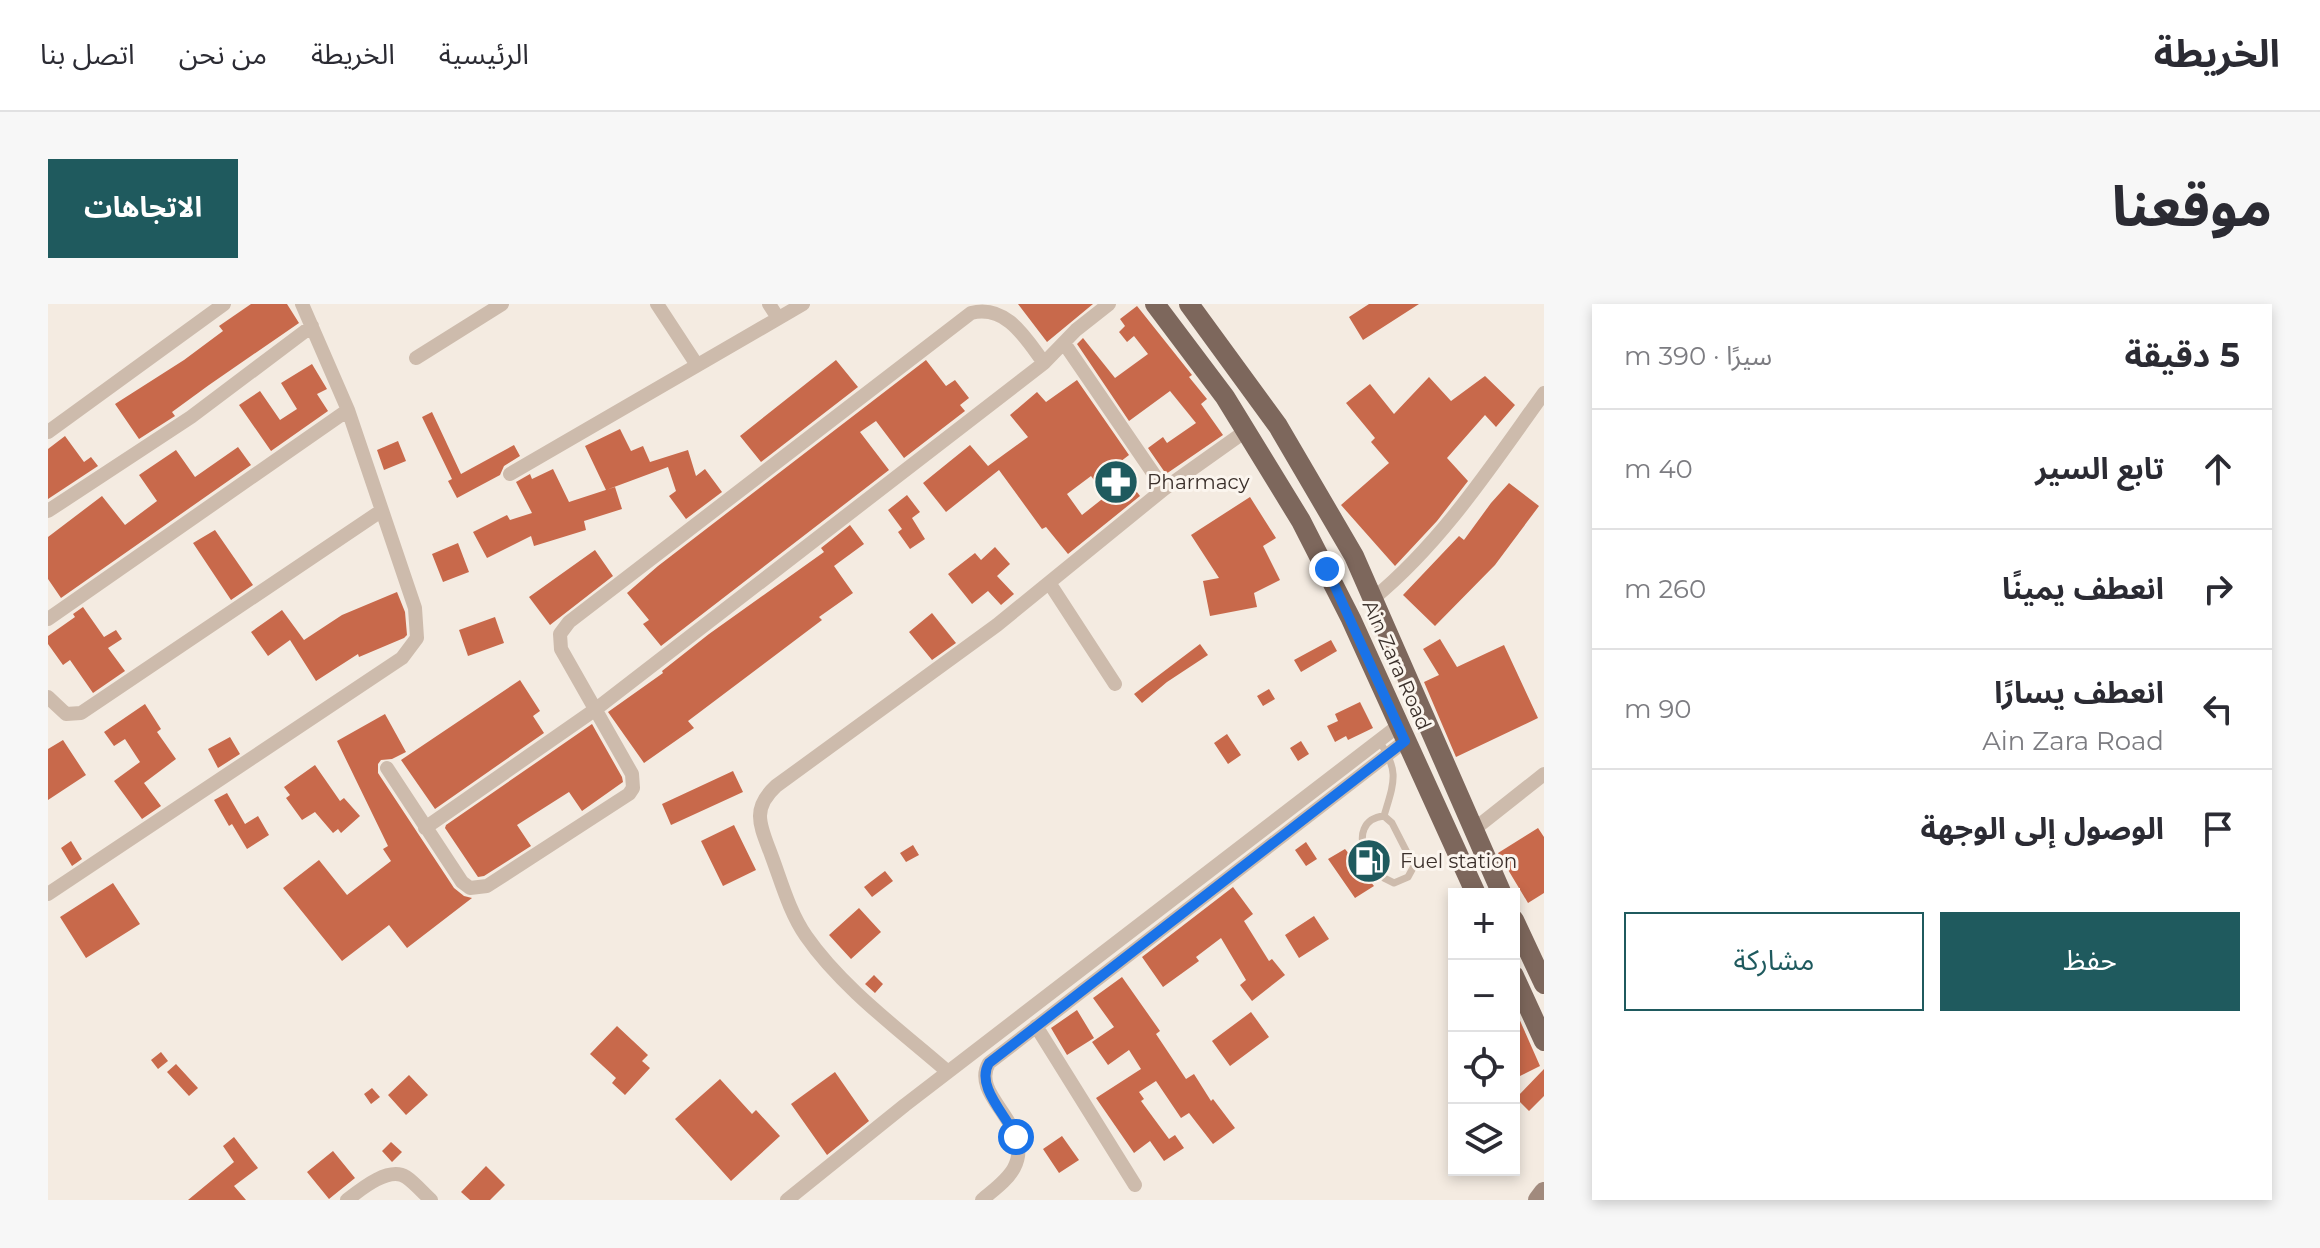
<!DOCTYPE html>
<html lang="ar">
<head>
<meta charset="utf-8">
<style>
	:root { --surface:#fff; --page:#f7f7f7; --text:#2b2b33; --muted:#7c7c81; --line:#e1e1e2; --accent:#1f5a5e }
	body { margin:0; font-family:Montserrat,"Noto Sans Arabic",sans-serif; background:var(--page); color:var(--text); direction:rtl }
	.controls { position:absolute; right:24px; bottom:24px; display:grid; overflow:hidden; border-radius:0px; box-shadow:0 4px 12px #0003 }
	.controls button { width:72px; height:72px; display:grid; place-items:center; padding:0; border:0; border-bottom:2px solid var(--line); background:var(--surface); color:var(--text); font:40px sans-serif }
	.stop { position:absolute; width:24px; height:24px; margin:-18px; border:6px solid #1a73e8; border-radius:50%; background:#fff }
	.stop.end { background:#1a73e8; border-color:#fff; box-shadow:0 2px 8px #0008 }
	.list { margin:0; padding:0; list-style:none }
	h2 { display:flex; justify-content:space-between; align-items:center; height:104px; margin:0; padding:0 32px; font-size:34px }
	h2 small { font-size:26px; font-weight:400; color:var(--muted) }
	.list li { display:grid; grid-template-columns:52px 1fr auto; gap:24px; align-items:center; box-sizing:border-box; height:120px; padding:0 32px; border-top:2px solid var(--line) }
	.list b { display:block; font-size:30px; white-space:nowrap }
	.list p { margin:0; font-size:26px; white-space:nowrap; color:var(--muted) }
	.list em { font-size:26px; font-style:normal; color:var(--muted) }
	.actions { display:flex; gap:16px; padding:24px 32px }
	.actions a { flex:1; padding:18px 0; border:2px solid var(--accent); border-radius:0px; text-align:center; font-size:28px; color:var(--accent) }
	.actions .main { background:var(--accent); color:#fff }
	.icon { flex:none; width:44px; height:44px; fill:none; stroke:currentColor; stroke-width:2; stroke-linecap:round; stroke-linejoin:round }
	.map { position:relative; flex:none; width:1496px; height:896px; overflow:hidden; direction:ltr; border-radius:0px }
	header { display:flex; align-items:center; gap:48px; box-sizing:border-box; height:112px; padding:0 40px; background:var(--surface); border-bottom:2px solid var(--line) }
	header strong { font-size:38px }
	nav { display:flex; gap:44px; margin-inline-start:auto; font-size:28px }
	.intro { display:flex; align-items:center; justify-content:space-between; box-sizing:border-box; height:192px; padding:0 48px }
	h1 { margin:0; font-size:56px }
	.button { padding:20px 36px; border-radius:0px; background:var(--accent); color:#fff; font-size:28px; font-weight:700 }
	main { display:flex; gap:48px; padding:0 48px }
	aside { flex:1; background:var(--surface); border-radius:0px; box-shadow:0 4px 12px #0003 }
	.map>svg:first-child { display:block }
</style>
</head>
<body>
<header>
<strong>الخريطة</strong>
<nav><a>الرئيسية</a><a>الخريطة</a><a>من نحن</a><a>اتصل بنا</a></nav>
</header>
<div class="intro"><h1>موقعنا</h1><a class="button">الاتجاهات</a></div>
<main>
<aside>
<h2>5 دقيقة<small>سيرًا · 390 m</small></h2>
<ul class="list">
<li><svg class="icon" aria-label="ahead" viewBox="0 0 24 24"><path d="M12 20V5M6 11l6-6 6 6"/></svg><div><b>تابع السير</b></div><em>40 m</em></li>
<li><svg class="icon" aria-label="right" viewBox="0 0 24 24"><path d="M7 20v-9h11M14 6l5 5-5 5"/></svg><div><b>انعطف يمينًا</b></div><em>260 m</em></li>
<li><svg class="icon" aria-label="left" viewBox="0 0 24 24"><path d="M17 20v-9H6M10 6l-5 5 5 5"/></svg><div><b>انعطف يسارًا</b><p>Ain Zara Road</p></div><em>90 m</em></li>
<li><svg class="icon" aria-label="arrive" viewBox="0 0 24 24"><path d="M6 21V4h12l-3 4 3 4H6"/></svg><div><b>الوصول إلى الوجهة</b></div></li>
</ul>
<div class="actions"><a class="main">حفظ</a><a>مشاركة</a></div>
</aside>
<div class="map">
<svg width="1496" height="896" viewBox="0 0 1496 896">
	<rect width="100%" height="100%" fill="#f4ebe1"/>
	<path fill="#c8694b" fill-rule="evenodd" d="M203 0H239L251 19 161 81 124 108 127 112 91 135 67 100 136 56 175 27 171 22Z
		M970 0H1045L999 38Z
		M1321 0H1371L1315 36 1301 13Z
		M1089 2 1144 71 1141 73 1159 95 1153 100 1175 131 1118 170 1100 144 1115 133 1119 139 1148 119 1122 87 1081 117 1029 40 1035 34 1067 74 1100 50 1086 32 1079 38 1071 28 1077 22 1072 15Z
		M788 56 810 83 713 158 692 132Z
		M878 56 898 82 907 76 921 94 912 101 917 107 856 154 828 117 812 128 841 166 613 342 595 320 601 316 579 289 610 262Z
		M264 60 279 85 269 90 280 107 223 147 191 101 212 87 232 116 249 105 233 79Z
		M1437 72 1467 101 1448 123 1437 111 1399 154 1420 177 1389 217 1347 262 1293 201 1341 159 1323 138 1327 134 1298 99 1322 80 1346 110 1381 73 1403 97Z
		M1029 76 1081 151 1068 161 1092 192 1020 250 998 223 994 225 951 166 898 208 875 179 922 141 940 162 980 133 962 111 989 88 998 98ZM1043 172 1058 192 1034 211 1019 190Z
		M384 108 413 170 466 141 472 152 456 162 452 171 409 194 400 177 404 175 374 113Z
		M572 125 583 147 595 142 602 158 640 146 648 172 657 165 674 188 638 215 621 192 628 187 620 163 558 186 537 142Z
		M17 132 36 158 43 153 50 162 0 195V145Z
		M350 137 358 157 336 166 329 146Z
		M190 143 203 161 13 294 0 275V233L54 192 77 221 109 197 91 171 128 146 147 173Z
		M505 165 521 198 567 183 574 205 536 217 538 226 486 242 483 232 439 254 425 228 459 211 462 216 484 209 468 178 482 170 484 175Z
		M1461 179 1491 202 1447 261 1387 322 1355 291 1411 232 1416 236 1443 199Z
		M859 191 872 208 864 214 877 235 862 245 850 228 854 225 840 206Z
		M1202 193 1228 234 1215 242 1232 276 1206 289 1209 303 1162 312 1155 277 1171 274 1143 231Z
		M802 221 816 240 786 262 805 289 771 313 774 316 640 417 646 424 596 459 560 408 615 369 614 367 661 330 776 248 773 244Z
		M167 226 205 281 183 296 145 239Z
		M410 239 421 268 395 278 384 250Z
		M947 243 962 260 949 272 966 290 953 301 940 287 924 300 900 270 927 249 933 256Z
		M547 246 565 272 502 321 481 293Z
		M349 288 357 308 359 331 356 334 311 353 310 350 268 377 242 336 220 352 203 328 234 306 256 336 294 311Z
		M35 303 56 333 68 326 74 335 60 344 77 367 45 389 22 356 15 361 0 340V332L27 313 25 310Z
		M884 309 908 339 884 356 861 328Z
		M447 313 456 339 420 352 411 326Z
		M1392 335 1409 363 1456 341 1490 414 1408 453 1376 378 1391 371 1375 345Z
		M1283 336 1289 347 1253 368 1246 356Z
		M1152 340 1160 351 1119 378 1094 399 1086 390Z
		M472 376 492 407 485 412 496 429 387 505 353 456Z
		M1221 385 1227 395 1215 402 1209 392Z
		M1312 398 1325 424 1300 436 1298 432 1287 438 1279 422 1290 417 1287 410Z
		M97 400 113 425 109 428 128 455 96 479 113 502 94 515 66 477 92 458 77 435 66 442 56 428Z
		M337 410 358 448 344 455 333 456 330 460V469L406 584 416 592 424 594 359 644 341 621 294 657 235 584 271 556 299 591 343 557 335 545 340 542 289 437Z
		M544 420 574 473 575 478 534 507 521 488 469 521 483 542 436 572 430 573 397 524 398 521Z
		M1179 430 1193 451 1180 460 1166 439Z
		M182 433 192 450 170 464 160 445Z
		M15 436 38 471 0 496V445Z
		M1253 437 1261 450 1250 457 1242 444Z
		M267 461 292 497 296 494 312 512 293 529 290 525 285 529 267 508 254 516 238 494 242 491 236 483Z
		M685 467 695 488 623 521 614 500Z
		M179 489 197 520 210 512 221 531 199 545 184 520 181 522 166 496Z
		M686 521 708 566 675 582 653 537Z
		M1490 524 1496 533V589L1480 599 1450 549Z
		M23 537 34 555 24 562 13 544Z
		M1258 538 1269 555 1258 562 1247 546Z
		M865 541 871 551 858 558 852 549Z
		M1330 542 1336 559 1323 561 1322 568 1317 571 1326 582 1307 594 1280 555 1297 545 1306 556 1313 552 1320 555 1323 552 1324 546Z
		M837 567 845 577 824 593 816 583Z
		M65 579 92 620 38 654 12 613Z
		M1185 583 1205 610 1196 617 1221 657 1224 655 1237 671 1204 697 1192 681 1198 676 1173 634 1148 653 1151 657 1115 683 1094 653Z
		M811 604 833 628 803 655 781 631Z
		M1266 612 1281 635 1251 654 1237 631Z
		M826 671 835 680 827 689 817 680Z
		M1074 673 1112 727 1108 730 1138 775 1146 770 1163 797 1165 795 1187 824 1165 840 1141 809 1133 814 1108 777 1091 788 1096 795 1093 797 1121 835 1127 831 1136 844 1116 857 1102 837 1086 849 1048 794 1093 765 1081 746 1060 761 1044 738 1066 723 1045 694Z
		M1466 703 1492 762 1466 775Z
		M1029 706 1046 734 1019 751 1003 724Z
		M1203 708 1221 733 1182 762 1164 737Z
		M569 722 600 751 594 757 602 764 577 791 564 779 568 774 542 750Z
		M113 748 120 757 110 765 103 756Z
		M128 760 150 784 141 792 119 768Z
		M1496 765V792L1481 807 1468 794Z
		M787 768 821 817 779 851 743 800Z
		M361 771 380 791 358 811 340 791Z
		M672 775 704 810 708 806 732 832 683 877 627 815Z
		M324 784 332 793 323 800 316 790Z
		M1014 832 1031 856 1011 869 995 845Z
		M186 833 210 864 186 882 198 896H140L186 858 175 842Z
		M343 838 354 848 344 858 334 847Z
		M285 847 307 874 281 895 259 868Z
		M438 862 457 881 442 896H422L413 888Z"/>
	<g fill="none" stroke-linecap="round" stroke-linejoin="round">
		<path stroke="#cdbbac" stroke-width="7" d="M1331 437C1352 467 1346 478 1336 512
			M1318 549C1310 532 1315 514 1336 512L1344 519 1366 562 1360 573 1346 579 1336 574 1328 565"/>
		<path stroke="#cdbbac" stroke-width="14" d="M609 0 649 61
			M721 0 730 14
			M1016 39 1116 185
			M368 54 454 0
			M0 128 176 0
			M462 170 755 0
			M0 207 143 113 264 22
			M1002 280 1067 380
			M1326 294C1395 237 1444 161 1496 89
			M0 315 300 106
			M0 393 18 410 33 409 333 207
			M339 464 414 578 422 584 439 582 581 490 585 484 584 470 513 345 512 330 521 318 923 9C959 0 978 35 996 59
			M377 524 548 405 996 59 1028 26 1061 0
			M1424 527 1496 470
			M0 590 354 354 369 334 367 304 300 106 254 0
			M988 722 1087 881
			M900 768C853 727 794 684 758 632 742 609 734 580 724 553 713 523 702 506 728 482L949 321 1116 185 1199 126
			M299 896C313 885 341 862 358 873 367 879 375 889 383 896
			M739 896 857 801 1350 422
			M934 896C944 887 959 877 966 864 988 822 921 792 941 759L1357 437"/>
		<path stroke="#a18a7d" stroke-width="20" d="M1490 896 1496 888"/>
		<path stroke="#7d675c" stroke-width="20" d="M1107 0 1177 93 1253 217 1303 315 1428 590
			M1141 0 1230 122 1306 252 1454 590
			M1466 616 1496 680
			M1466 672 1496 737"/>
	</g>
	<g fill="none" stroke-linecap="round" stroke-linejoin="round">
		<path stroke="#1a73e8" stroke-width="10" d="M968 833C958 811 927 782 941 759L1357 437 1279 265"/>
	</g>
	<defs>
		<g id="pharmacy-disc" transform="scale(2.3)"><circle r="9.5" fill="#1f5a5e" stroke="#fbf5ee"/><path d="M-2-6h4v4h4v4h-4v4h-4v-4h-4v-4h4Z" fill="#fff"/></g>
		<g id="fuel-disc" transform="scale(2.3)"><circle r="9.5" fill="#1f5a5e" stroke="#fbf5ee"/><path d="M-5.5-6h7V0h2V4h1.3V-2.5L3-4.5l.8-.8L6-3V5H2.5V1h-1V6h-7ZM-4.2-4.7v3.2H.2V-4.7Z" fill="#fff"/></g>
	</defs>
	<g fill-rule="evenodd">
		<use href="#pharmacy-disc" x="1068" y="178"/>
		<use href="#fuel-disc" x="1321" y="557"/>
	</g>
	<g text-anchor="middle" stroke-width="6" stroke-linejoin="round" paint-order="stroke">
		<g font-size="20" fill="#3b302b" stroke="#fbf5ee" text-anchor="start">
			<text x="1099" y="185">Pharmacy</text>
			<text x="1352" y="564">Fuel station</text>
		</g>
		<g font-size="20" fill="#3b302b" stroke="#fbf5ee">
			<text transform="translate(1349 361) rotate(66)" y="7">Ain Zara Road</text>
		</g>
	</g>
</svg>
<div class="controls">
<button>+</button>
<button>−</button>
<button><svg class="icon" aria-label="locate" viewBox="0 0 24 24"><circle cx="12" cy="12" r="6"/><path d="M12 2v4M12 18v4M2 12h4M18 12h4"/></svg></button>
<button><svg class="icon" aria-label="layers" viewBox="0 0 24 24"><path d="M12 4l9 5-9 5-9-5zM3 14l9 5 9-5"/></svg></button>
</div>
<div class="stop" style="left:968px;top:833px"></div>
<div class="stop end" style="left:1279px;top:265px"></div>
</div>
</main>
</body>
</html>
